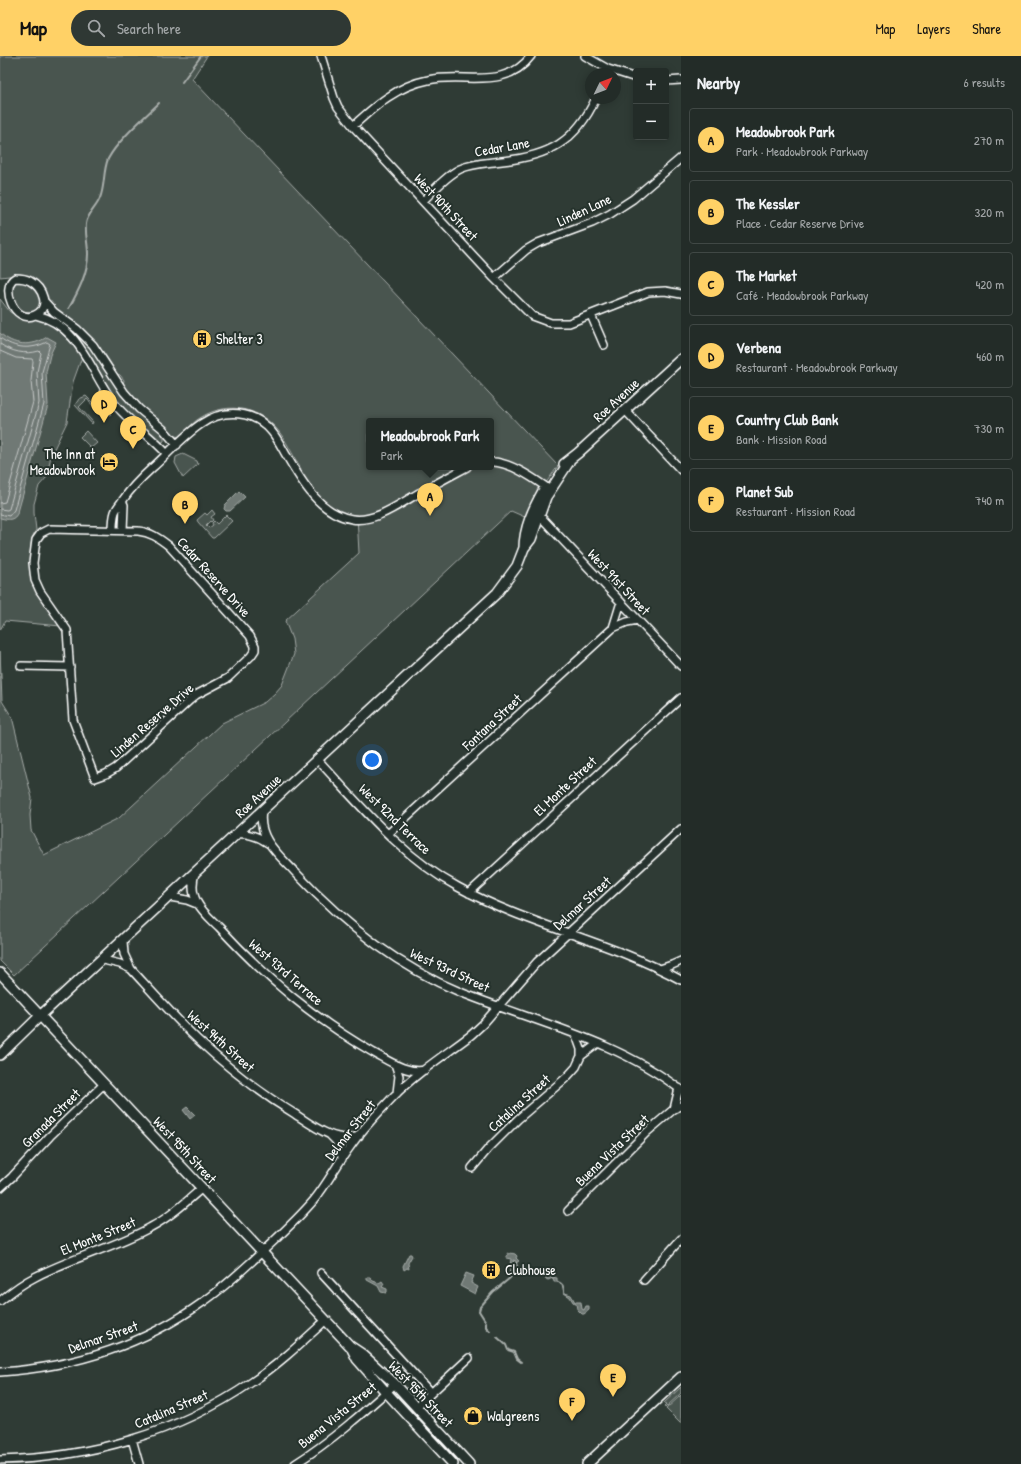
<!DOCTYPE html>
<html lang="en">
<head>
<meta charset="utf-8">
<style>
	:root { --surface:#232c28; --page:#2f3834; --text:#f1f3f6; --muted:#a3a7a8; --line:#404845; --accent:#ffd166 }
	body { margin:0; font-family:"Patrick Hand",sans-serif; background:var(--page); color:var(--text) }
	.controls { position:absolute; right:12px; top:12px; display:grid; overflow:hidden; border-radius:4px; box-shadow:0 2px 10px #0003 }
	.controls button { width:36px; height:36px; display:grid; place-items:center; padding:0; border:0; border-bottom:1px solid var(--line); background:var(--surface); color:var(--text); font:20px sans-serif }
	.compass { position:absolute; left:585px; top:12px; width:36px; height:36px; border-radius:50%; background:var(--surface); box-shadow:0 2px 10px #0003; rotate:47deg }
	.you { position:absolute; left:372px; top:704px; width:14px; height:14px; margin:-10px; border:3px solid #fff; border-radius:50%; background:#1a73e8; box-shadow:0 0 0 6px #1a73e833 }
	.badge { display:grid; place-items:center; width:26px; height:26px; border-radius:50%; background:var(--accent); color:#111; font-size:13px; font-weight:700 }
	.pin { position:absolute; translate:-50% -33px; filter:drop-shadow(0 1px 2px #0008) }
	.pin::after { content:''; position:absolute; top:21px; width:14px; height:12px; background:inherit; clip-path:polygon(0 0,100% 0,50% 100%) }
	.popup { position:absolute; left:366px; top:362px; width:128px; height:52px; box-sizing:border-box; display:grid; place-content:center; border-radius:4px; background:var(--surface); filter:drop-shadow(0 1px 3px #0005); font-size:13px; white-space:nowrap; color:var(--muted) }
	.popup b { font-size:15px; color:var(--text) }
	.popup::after { content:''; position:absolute; left:50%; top:100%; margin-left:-8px; border:8px solid transparent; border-top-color:var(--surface) }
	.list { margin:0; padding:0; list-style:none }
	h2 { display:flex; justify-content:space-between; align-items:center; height:52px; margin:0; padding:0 16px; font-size:17px }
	h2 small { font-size:13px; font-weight:400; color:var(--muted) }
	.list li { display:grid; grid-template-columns:26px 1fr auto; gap:12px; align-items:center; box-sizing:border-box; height:64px; margin:0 8px 8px; padding:0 8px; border:1px solid var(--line); border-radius:4px }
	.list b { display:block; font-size:15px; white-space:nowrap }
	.list p { margin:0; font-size:13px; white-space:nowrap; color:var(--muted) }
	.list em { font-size:13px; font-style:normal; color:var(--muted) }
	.icon { flex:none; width:22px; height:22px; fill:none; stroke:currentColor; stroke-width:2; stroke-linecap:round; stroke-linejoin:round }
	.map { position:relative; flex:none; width:681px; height:1408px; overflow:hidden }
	header { display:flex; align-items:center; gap:24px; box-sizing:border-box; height:56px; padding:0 20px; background:var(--accent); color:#111 }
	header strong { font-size:19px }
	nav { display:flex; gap:22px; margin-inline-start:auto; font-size:14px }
	.search { width:280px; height:36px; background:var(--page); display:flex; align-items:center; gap:10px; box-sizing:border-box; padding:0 14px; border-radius:22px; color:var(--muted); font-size:15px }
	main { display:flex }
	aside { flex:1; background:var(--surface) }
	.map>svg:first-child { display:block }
</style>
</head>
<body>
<header>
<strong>Map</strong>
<div class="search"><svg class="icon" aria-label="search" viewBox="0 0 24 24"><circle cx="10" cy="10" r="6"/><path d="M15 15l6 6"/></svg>Search here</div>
<nav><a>Map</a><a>Layers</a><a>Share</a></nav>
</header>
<main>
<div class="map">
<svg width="681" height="1408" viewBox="0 0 681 1408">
	<rect width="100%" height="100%" fill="#2f3b35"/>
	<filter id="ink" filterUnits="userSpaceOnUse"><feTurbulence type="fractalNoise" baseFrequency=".025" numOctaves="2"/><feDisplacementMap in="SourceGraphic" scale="8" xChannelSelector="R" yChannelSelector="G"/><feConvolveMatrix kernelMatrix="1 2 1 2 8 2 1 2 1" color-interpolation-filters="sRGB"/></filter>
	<g filter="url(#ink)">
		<path fill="#4a544f" stroke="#a4aaa7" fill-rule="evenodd" d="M0 0H207L192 23 558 410 538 438 527 462 511 455 14 919 0 905V595L2 645 12 661 32 742 30 759 31 774 44 799 119 762 222 667 265 646 275 637 282 629 294 598 292 583 285 565 359 497 357 460C330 458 316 438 301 417V413C293 400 285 381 275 371 255 350 224 346 200 362 191 367 188 375 181 381L174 380 147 357 146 354 135 343 123 329 124 324 120 319 117 318C103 292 85 271 60 256H58L51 249 42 232 34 223 18 219 0 221ZM369 365H491V411H369Z
			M14 226C29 224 37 233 42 246L38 254C33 256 28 257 23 255 16 254 0 238 6 231 8 229 12 227 14 226Z
			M0 243 10 256 17 260 43 264 57 271 58 274 76 292 82 301 73 326 67 366 51 399 47 421 39 430 34 448V457L36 474C31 482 31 489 30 498 26 536 44 542 61 570L5 565 0 574Z
			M46 253 67 268 93 293 164 380V385L161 387 130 360 117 346 54 263 43 257Z
			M86 340 102 356 105 353 111 358 109 359 105 355 101 359 87 343 79 351 93 366 92 368 75 349 79 343Z
			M86 375 97 387 91 392 80 381Z
			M183 398 197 405 198 408 183 422 175 407 176 401Z
			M212 454 215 458 211 461 213 464 211 466 210 465 206 469 209 472 213 469 212 467 214 465 217 468 226 459 232 465 214 482H212L198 466 197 464 205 457 207 459Z
			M681 1331V1337L665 1352 664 1350 666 1348 664 1347Z
			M681 1339V1368L666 1353Z"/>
		<path fill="#707975" stroke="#a9afac" d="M0 277C13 290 32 291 47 281L56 286 50 299 46 316 48 349 18 456C14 465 9 464 0 462Z
			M239 435 245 441 230 455H226L224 453 225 449Z
			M187 1051 195 1059 190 1063 183 1054Z
			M507 1197 509 1198 511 1197 515 1198 517 1200 516 1202 519 1205 516 1207V1205L513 1204 514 1208 513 1210 510 1209 511 1203 506 1202 508 1199Z
			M409 1198H411L412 1200 408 1207 409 1213 407 1212 404 1214 403 1210Z
			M546 1216 552 1221 557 1222V1225C566 1229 562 1229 565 1237L571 1239 575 1246H581L582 1253 584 1254 586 1250H589V1254L584 1258H582L577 1253 576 1248 573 1246 570 1241 564 1237 562 1228 557 1226H554L553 1222 548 1224 546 1223 544 1218Z
			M466 1217 474 1220 471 1227 478 1231 475 1238 460 1230Z
			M367 1221H370L373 1225 379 1227 382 1225 384 1228 382 1231 387 1233V1236L386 1237 381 1236 378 1230 367 1224Z"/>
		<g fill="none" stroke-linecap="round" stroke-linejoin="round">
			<path stroke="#c6c9c8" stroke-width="1" d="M0 282C15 293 31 294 47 286L50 288 42 316 44 348 14 454 9 460 0 458
				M0 288C12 296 25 299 39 295L41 297 37 316 39 347 9 453 7 454 0 453
				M0 295 16 302 32 303 33 305 31 325 33 346 5 446 0 447"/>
			<path stroke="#a9afac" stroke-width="2" d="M182 26 201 0
				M69 252C78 236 88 217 88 198 88 188 85 178 86 168 87 158 97 151 100 142 105 130 103 115 108 103 118 84 144 62 159 47
				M511 1219 510 1216 512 1210
				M490 1275 486 1271V1266L479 1255 480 1251 493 1236 510 1222 517 1211 516 1207
				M497 1281 506 1289 508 1294 514 1296 517 1303 521 1306"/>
			<g stroke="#fff" stroke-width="10">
				<path id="minor" d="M321 0 334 42 338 51 353 70 494 222 532 260 551 267H569L648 236 665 235 681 238
					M585 0 608 13 636 22
					M666 25 681 24
					M353 70C376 49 397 30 428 24 464 16 505 35 531 0
					M423 145C434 134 446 120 460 113 473 107 488 107 502 105 549 100 576 86 596 42
					M15 222C20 222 25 222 30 225 43 232 51 252 35 259 14 269 0 230 15 222Z
					M494 222 526 194 538 187 592 167 610 158 633 143 681 102
					M45 246 54 256 77 273 93 289 124 336 139 353 163 373 177 389
					M36 259C80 269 90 316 114 347 129 366 151 380 167 398
					M591 259 604 289
					M625 354 681 414
					M491 406C509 405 535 423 550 434
					M122 445 124 449 123 474
					M539 459 681 610
					M49 473 138 475C150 476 159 482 169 490L250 580 255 590V594L251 600 228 622 196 639 190 644 116 712 106 718 95 722 73 664 67 574 40 535 35 524 33 507 36 484 41 477Z
					M113 474C113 468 113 462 115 456 117 451 120 448 123 444 131 432 141 422 152 412 168 398 183 380 201 368 224 352 254 354 272 376 277 382 281 390 285 397 300 423 319 458 352 463 376 467 402 446 421 436 437 427 452 419 467 411
					M613 572 621 546
					M21 610 70 611
					M318 704C361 750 402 801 458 831 529 870 610 885 681 924
					M262 755C257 782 279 799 295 816 342 866 396 910 460 936 534 966 617 984 681 1034
					M237 778C248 777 259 781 268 787
					M388 778 613 572 627 566 638 564
					M195 817C192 827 192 837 197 846 202 856 212 864 219 871 267 923 313 962 374 997 389 1005 407 1018 425 1014
					M469 837 681 642
					M170 841 187 844 197 848
					M123 885 124 898 131 913
					M103 904 120 908 131 913C153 937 175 962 198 984 228 1012 260 1037 295 1058 313 1070 336 1088 359 1080
					M660 913 672 909 681 905
					M576 979 581 993V1000
					M395 1008 399 1020 397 1037
					M674 1053 679 1032
					M330 1079C337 1085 342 1093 342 1103
					M472 1112 488 1093 518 1063 567 1021 576 1011 581 1000 597 988
					M0 1132 12 1121 50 1080 104 1028
					M568 1155 647 1076 674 1053 681 1050
					M321 1217 431 1337
					M644 1224 681 1183
					M0 1245C11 1236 23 1227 35 1221 73 1201 114 1192 151 1171 170 1161 186 1146 202 1132
					M0 1316C75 1311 142 1290 203 1246 224 1232 242 1214 261 1197 279 1180 298 1163 314 1144 328 1127 337 1108 350 1091 362 1073 378 1057 393 1041 416 1017 445 999 471 979L483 968 537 906 681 773
					M416 1351 469 1302
					M132 1383 139 1408
					M0 1404C89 1402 178 1377 252 1326 279 1308 302 1286 326 1264
					M295 1408C331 1385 363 1357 395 1328"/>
			</g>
			<g stroke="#fff" stroke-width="12">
				<path id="major" d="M564 408 578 397 681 303
					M524 492C524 472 533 453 543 435
					M0 917 350 1290 362 1298 395 1328 469 1408
					M0 999 40 960 497 537 517 510 524 492 531 483 546 441 569 406
					M352 1293 357 1303 386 1336 453 1408
					M587 1408 681 1321"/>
			</g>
			<use href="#minor" stroke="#26332d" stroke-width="7"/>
			<use href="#major" stroke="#26332d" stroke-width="9"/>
		</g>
	</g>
	<defs>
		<g id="building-disc" transform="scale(1)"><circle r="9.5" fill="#ffd166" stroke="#26332d"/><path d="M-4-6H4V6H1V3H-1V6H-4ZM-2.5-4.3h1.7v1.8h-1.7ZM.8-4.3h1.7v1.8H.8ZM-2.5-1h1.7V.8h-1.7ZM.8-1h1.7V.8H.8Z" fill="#111"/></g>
		<g id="hotel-disc" transform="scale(1)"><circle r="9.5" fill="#ffd166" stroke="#26332d"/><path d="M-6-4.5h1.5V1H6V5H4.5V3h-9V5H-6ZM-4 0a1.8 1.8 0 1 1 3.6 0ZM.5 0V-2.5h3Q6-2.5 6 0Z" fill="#111"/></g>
		<g id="shop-disc" transform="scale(1)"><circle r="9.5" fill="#ffd166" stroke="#26332d"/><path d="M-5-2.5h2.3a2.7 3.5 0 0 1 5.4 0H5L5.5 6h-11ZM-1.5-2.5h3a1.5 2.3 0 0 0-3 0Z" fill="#111"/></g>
	</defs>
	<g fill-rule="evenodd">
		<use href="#building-disc" x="202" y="283"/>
		<use href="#hotel-disc" x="109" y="406"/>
		<use href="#building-disc" x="491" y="1214"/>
		<use href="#shop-disc" x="473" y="1360"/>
	</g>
	<g text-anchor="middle" stroke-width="4" stroke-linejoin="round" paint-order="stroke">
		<g font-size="14" fill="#fff" stroke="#26332d">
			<text transform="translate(502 91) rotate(-10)" y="5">Cedar Lane</text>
			<text transform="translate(446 151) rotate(47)" y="5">West 90th Street</text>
			<text transform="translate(584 154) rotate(-25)" y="5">Linden Lane</text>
			<text transform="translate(616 344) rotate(-43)" y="5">Roe Avenue</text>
			<text transform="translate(214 521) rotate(48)" y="5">Cedar Reserve Drive</text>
			<text transform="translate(619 526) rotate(47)" y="5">West 91st Street</text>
			<text transform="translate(152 664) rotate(-41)" y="5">Linden Reserve Drive</text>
			<text transform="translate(492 666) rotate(-43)" y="5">Fontana Street</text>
			<text transform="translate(565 730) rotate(-43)" y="5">El Monte Street</text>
			<text transform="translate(258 740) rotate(-43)" y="5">Roe Avenue</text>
			<text transform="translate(395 763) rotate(44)" y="5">West 92nd Terrace</text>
			<text transform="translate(582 847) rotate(-42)" y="5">Delmar Street</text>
			<text transform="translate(450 914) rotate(25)" y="5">West 93rd Street</text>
			<text transform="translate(286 916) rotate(41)" y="5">West 93rd Terrace</text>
			<text transform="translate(221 985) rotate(42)" y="5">West 94th Street</text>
			<text transform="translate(519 1047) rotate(-42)" y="5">Catalina Street</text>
			<text transform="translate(51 1062) rotate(-45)" y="5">Granada Street</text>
			<text transform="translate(350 1074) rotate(-52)" y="5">Delmar Street</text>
			<text transform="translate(185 1094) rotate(47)" y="5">West 95th Street</text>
			<text transform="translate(612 1094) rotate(-44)" y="5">Buena Vista Street</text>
			<text transform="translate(98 1180) rotate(-22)" y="5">El Monte Street</text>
			<text transform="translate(103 1281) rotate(-19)" y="5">Delmar Street</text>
			<text transform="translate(421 1338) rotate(46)" y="5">West 95th Street</text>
			<text transform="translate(171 1353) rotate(-23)" y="5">Catalina Street</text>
			<text transform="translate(337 1359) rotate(-39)" y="5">Buena Vista Street</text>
		</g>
		<g font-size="14" fill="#fff" stroke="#26332d" text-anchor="start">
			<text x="216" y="288">Shelter 3</text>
			<text x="95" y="403" text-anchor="end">The Inn at<tspan x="95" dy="16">Meadowbrook</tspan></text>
			<text x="505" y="1219">Clubhouse</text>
			<text x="487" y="1365">Walgreens</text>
		</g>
	</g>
</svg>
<div class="controls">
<button>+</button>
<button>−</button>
</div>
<svg class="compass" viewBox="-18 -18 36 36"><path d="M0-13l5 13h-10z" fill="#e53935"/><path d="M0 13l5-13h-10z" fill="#a3a7a8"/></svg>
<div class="you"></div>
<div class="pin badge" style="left:430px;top:460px">A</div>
<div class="popup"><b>Meadowbrook Park</b>Park</div>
<div class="pin badge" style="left:185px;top:468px">B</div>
<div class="pin badge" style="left:133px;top:393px">C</div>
<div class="pin badge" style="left:104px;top:367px">D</div>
<div class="pin badge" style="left:613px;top:1341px">E</div>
<div class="pin badge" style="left:572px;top:1365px">F</div>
</div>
<aside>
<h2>Nearby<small>6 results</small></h2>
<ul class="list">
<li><span class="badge">A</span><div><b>Meadowbrook Park</b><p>Park · Meadowbrook Parkway</p></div><em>270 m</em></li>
<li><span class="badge">B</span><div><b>The Kessler</b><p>Place · Cedar Reserve Drive</p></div><em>320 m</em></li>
<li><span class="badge">C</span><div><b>The Market</b><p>Café · Meadowbrook Parkway</p></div><em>420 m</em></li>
<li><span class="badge">D</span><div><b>Verbena</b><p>Restaurant · Meadowbrook Parkway</p></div><em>460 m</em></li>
<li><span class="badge">E</span><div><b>Country Club Bank</b><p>Bank · Mission Road</p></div><em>730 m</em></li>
<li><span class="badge">F</span><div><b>Planet Sub</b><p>Restaurant · Mission Road</p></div><em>740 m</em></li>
</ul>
</aside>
</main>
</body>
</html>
